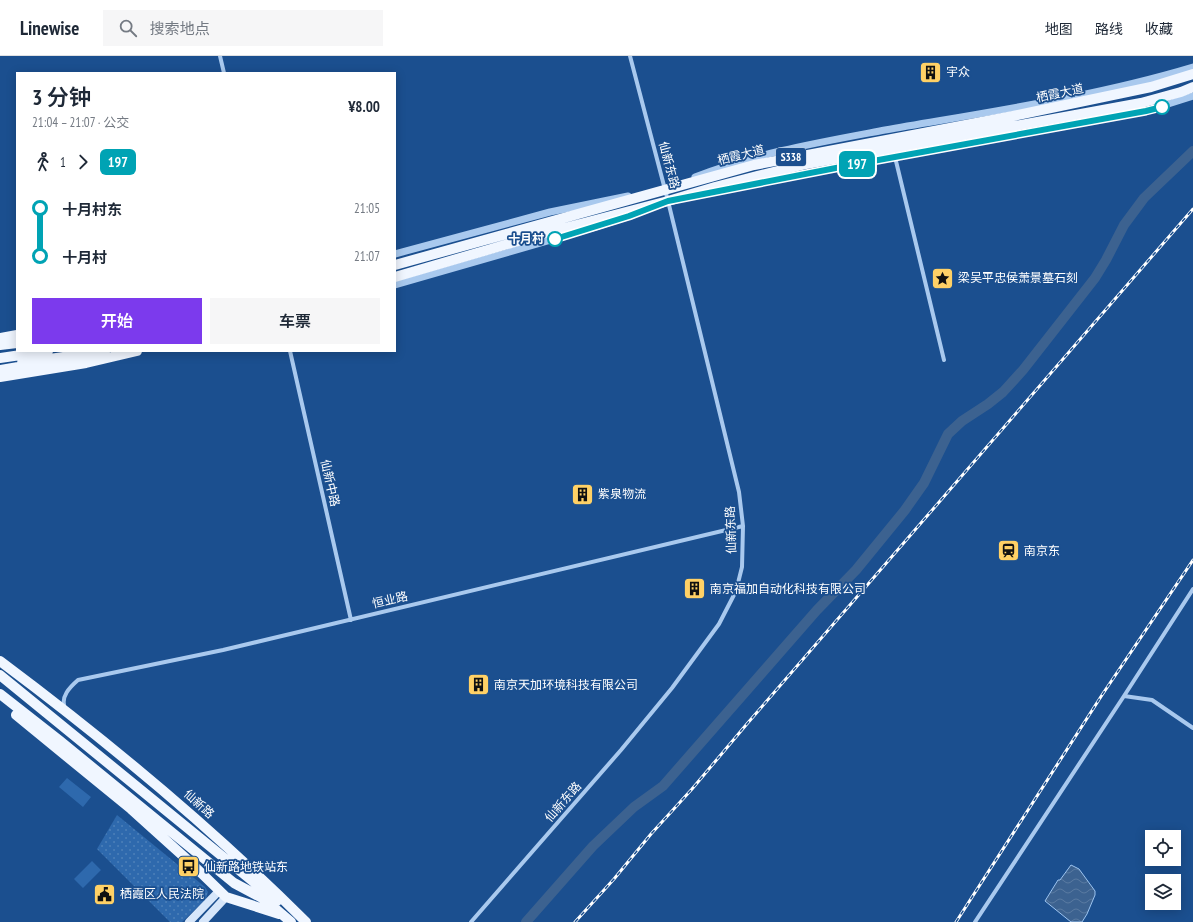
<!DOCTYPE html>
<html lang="zh">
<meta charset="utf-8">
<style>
body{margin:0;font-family:"PT Sans Narrow","Noto Sans SC",sans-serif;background:#f6f6f7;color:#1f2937;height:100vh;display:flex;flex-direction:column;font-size:15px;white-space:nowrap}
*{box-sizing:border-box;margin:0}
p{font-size:13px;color:#747a83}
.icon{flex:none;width:22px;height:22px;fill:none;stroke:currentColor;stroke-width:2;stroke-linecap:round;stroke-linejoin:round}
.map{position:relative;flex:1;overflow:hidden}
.panel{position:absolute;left:16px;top:16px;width:380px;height:280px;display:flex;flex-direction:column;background:#fff;border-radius:0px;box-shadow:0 2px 10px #0003}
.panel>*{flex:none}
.badge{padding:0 8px;border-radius:6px;font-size:14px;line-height:26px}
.tools{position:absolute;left:1145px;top:774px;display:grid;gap:8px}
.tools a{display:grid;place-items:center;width:36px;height:36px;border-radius:0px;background:#fff;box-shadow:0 2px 10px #0003;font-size:20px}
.map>.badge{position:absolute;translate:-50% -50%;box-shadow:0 0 0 2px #fff}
.legs{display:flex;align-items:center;gap:6px;height:44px;padding:0 16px;font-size:13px}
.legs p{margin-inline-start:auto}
.headline{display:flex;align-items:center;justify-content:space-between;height:68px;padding:0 16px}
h1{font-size:22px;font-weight:600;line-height:30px}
.cta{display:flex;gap:8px;margin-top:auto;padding:8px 16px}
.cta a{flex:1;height:46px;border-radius:0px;background:#7c3aed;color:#fff;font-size:16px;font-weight:600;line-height:46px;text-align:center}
.cta a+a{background:#f6f6f7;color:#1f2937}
ul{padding:0 16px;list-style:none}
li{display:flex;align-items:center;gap:14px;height:48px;font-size:15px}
li i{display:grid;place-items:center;width:6px;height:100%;margin:0 5px;background:currentColor}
li i::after{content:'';width:10px;height:10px;margin:-5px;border:3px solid;border-radius:50%;background:#fff}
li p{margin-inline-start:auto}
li:first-child i{background:linear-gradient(#0000 50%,currentColor 0)}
li:last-child i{background:linear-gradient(currentColor 50%,#0000 0)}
header{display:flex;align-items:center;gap:24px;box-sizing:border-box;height:56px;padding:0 20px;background:#fff;border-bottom:1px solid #e0e1e3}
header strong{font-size:19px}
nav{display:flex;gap:22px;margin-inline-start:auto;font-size:14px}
.search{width:280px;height:36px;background:#f6f6f7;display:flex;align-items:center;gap:10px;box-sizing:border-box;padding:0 14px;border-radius:0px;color:#747a83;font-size:15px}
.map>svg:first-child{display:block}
.green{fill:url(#green-dots)}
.pitch{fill:#2e69ad}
.water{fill:url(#water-waves);stroke:#9cc4f0}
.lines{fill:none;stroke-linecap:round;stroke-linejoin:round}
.river{stroke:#3c6290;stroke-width:10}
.minor{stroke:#a9c9ee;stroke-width:4}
.tertiary{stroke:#a9c9ee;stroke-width:7}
.secondary{stroke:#d6e6fa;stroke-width:8}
.primary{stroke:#f0f6ff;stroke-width:10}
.rail-casing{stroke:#fff;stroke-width:3}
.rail{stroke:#1b4f8f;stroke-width:1.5;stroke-dasharray:4.5;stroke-linecap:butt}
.line-1-casing{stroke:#fff;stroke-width:9}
.line-1{stroke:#00a3b4;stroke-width:6}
.stop-1-dot{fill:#fff;stroke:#00a3b4;stroke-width:2}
.labels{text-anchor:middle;stroke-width:3.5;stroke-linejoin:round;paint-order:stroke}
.shield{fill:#1b4f8f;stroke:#bbcadd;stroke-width:1}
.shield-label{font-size:11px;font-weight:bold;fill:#fff}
.poi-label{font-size:12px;fill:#fff;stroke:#1b4f8f;text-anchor:start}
.street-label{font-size:12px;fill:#fff;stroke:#1b4f8f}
.stop-label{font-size:12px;font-weight:bold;fill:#fff;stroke:#1b4f8f;text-anchor:end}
</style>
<header>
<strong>Linewise</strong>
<div class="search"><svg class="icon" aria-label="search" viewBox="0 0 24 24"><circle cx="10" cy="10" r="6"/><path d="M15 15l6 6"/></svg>搜索地点</div>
<nav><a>地图</a><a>路线</a><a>收藏</a></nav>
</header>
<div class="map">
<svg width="1193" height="866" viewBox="0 0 1193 866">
<defs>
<pattern id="green-dots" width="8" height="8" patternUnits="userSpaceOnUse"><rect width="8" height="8" fill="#2e69ad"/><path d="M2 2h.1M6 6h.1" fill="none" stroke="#4d80b9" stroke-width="1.8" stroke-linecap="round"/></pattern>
<pattern id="water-waves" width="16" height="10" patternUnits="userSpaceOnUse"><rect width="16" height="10" fill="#3c6290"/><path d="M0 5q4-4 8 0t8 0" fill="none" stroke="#597aa1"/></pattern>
</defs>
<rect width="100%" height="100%" fill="#1b4f8f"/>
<path class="green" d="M 117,759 L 205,831 L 208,836 L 206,843 L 182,866 L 170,866 L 97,793 Z"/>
<path class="pitch" d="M 67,722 L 91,741 L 83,751 L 59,731 Z
M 92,805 L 101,814 L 83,832 L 74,823 Z"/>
<path class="water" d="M 1071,809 L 1079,813 L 1095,835 L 1095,839 L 1087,858 L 1082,866 L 1071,866 L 1045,845 L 1058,824 L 1060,824 Z"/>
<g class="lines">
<path class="river" d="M 526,866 L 593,790 L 634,751 L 663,730 L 817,554 L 856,514 L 905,454 L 924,427 L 948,378 L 962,365 L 988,348 L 1003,336 L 1023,314 L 1095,222 L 1106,204 L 1124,169 L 1144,142 L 1193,95"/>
<path class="minor" d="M 220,0 L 224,17
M 895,101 L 944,304
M 290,295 L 351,564
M 1124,640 L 1152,644 L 1193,672
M 65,652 C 60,641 70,631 78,624 L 223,594 L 743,470
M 471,866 L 621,694 L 672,632 L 719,568 L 736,535 L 742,511 L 743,470 L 739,436 L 668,145 L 630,0
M 975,866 L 1124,640 L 1193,533"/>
<path class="tertiary" d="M 695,121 C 756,97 821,86 885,74 C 988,56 1093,41 1193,11
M 708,137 L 851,109 L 1146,55 L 1193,40
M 395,198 L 550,156 L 628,140
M 395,229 L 596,171 L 633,159"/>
<path class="secondary" d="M 189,866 L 219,835
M 203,866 L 226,841"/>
<path class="primary" d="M 395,209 L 754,109 L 1013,60 L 1151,31 L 1193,18
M 395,221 L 542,178 L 668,145 L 715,131 L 757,120 L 806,108 L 1141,47 L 1181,36 L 1193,31
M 0,282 L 17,279
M 0,289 L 17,287
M 0,302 L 48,295
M 22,307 L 105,295
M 0,314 L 30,309
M 0,321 L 86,307 L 137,295
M 0,605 C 107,685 211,771 306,866
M 0,619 L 277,845
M 0,638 L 60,685 L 234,827 L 264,843 L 291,866
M 16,659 L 131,753 L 192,808 L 226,841 L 279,858"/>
<defs>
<path id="rail" d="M 575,866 L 614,823 L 651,778 L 692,733 L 746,669 L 1193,153
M 956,866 L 1102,639 L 1193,504"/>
</defs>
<use href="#rail" class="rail-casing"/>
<use href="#rail" class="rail"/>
</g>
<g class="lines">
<defs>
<path id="line-1" d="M 555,183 L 629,160 L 668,145 L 851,109 L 1146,55 L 1162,51"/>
</defs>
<use href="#line-1" class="line-1-casing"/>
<use href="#line-1" class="line-1"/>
</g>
<defs>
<symbol id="building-square" viewBox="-11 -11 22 22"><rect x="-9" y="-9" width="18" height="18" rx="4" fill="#ffd166" stroke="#1b4f8f"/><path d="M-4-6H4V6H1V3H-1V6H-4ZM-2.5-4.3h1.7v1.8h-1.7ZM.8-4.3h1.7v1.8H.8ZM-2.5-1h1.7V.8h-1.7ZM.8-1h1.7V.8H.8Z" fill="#111"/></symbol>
<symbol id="sight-square" viewBox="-11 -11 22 22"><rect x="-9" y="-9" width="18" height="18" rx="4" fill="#ffd166" stroke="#1b4f8f"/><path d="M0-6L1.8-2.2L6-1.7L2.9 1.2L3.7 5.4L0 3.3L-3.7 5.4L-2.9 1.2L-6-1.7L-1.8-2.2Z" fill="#111"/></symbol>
<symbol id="station-square" viewBox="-11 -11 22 22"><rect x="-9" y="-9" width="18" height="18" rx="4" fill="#ffd166" stroke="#1b4f8f"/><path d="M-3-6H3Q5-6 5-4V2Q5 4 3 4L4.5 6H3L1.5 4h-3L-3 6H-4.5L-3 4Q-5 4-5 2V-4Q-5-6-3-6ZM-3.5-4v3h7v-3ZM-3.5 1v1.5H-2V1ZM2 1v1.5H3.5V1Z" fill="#111"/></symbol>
<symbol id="bus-square" viewBox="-11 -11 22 22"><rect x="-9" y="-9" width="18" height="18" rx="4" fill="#ffd166" stroke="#1b4f8f"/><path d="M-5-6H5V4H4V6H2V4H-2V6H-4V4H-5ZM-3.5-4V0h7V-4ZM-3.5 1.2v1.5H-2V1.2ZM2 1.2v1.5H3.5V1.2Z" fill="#111"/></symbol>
<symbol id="civic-square" viewBox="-11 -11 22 22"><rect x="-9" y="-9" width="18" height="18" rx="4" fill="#ffd166" stroke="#1b4f8f"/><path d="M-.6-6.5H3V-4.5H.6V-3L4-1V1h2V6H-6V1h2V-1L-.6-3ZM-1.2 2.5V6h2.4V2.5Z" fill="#111"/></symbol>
</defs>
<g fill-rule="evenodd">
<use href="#building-square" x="918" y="4" width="25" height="25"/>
<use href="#sight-square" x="930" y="210" width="25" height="25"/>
<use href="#building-square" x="570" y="426" width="25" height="25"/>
<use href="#station-square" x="996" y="482" width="25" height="25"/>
<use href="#building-square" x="682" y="520" width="25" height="25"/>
<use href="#building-square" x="466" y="616" width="25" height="25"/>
<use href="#bus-square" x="176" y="798" width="25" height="25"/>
<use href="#civic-square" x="92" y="826" width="25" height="25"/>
</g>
<g class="stop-1-dot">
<circle cx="1162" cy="51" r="7"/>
<circle cx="555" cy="183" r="7"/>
</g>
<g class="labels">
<rect class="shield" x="776" y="92" width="30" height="18" rx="3"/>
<g class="shield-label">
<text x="791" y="105">S338</text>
</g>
<g class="poi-label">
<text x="946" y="20">宇众</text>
<text x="958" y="226">梁吴平忠侯萧景墓石刻</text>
<text x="598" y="442">紫泉物流</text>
<text x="1024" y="499">南京东</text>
<text x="710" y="537">南京福加自动化科技有限公司</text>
<text x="494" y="633">南京天加环境科技有限公司</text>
<text x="204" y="815">仙新路地铁站东</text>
<text x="120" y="842">栖霞区人民法院</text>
</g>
<g class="street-label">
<text transform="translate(1060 37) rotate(-12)" y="4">栖霞大道</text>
<text transform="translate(741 99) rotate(-14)" y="4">栖霞大道</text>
<text transform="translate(669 109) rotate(75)" y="4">仙新东路</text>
<text transform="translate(330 427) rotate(77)" y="4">仙新中路</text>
<text transform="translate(731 474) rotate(-92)" y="4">仙新东路</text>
<text transform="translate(390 544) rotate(-13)" y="4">恒业路</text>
<text transform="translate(563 746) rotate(-49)" y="4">仙新东路</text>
<text transform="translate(199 748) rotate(42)" y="4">仙新路</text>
</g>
<g class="stop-label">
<text x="544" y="187">十月村</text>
</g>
</g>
</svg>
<div class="tools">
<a><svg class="icon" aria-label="locate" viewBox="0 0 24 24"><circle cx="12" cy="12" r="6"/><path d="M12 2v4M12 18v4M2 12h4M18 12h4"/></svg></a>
<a><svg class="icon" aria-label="layers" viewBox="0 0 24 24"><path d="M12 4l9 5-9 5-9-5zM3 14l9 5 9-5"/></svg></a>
</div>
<b class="badge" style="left:857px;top:108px;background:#00a3b4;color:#fff">197</b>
<section class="panel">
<div class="headline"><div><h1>3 分钟</h1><p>21:04 – 21:07 · 公交</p></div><b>¥8.00</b></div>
<div class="legs"><svg class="icon" aria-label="walk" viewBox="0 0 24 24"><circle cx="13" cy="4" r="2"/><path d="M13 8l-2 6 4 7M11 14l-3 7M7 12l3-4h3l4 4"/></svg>1<svg class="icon" aria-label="forward" viewBox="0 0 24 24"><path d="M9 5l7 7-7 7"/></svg><b class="badge" style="background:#00a3b4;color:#fff">197</b></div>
<ul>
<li><i style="color:#00a3b4"></i><b>十月村东</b><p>21:05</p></li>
<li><i style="color:#00a3b4"></i><b>十月村</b><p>21:07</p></li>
</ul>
<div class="cta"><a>开始</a><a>车票</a></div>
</section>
</div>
